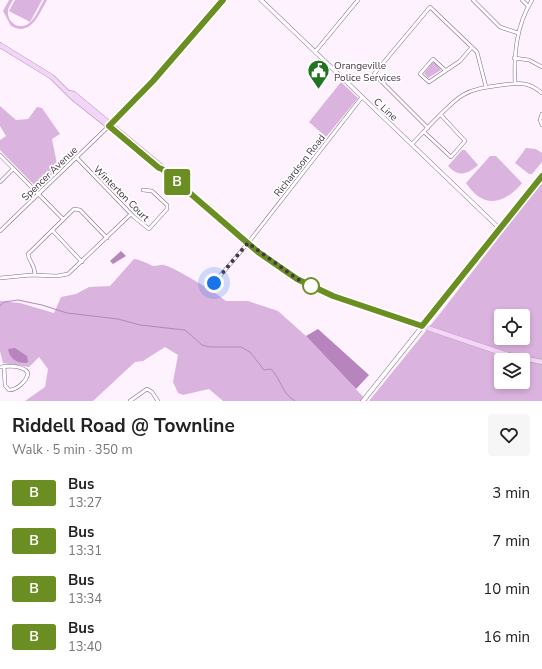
<!DOCTYPE html>
<meta charset="utf-8">
<style>
body{margin:0;font-family:"Nunito Sans",sans-serif;background:#f6f6f6;color:#222;height:100vh;display:flex;flex-direction:column;font-size:15px;white-space:nowrap}
*{box-sizing:border-box;margin:0}
p{font-size:13px;color:#767676}
.icon{flex:none;width:22px;height:22px;fill:none;stroke:currentColor;stroke-width:2;stroke-linecap:round;stroke-linejoin:round}
.map{position:relative;height:401px;overflow:hidden}
.side{display:flex;flex-direction:column;background:#fff;flex:1}
.side>*{flex:none}
.badge{padding:0 8px;border-radius:3px;font-size:14px;line-height:26px}
.buttons{position:absolute;left:494px;top:309px;display:grid;gap:8px}
.buttons a{display:grid;place-items:center;width:36px;height:36px;border-radius:4px;background:#fff;box-shadow:0 2px 6px #0003;font-size:20px}
.you{position:absolute;width:20px;height:20px;margin:-10px;border:3px solid #fff;border-radius:50%;background:#1a73e8;box-shadow:0 0 0 6px #1a73e833}
.map>.badge{position:absolute;translate:-50% -50%;box-shadow:0 0 0 2px #fff}
.round{display:grid;place-items:center;flex:none;width:42px;height:42px;border-radius:4px;background:#f6f6f6}
.headline{display:flex;align-items:center;justify-content:space-between;height:68px;padding:0 12px}
h1{font-size:19px;font-weight:700;line-height:30px}
ul{padding:0;list-style:none}
li{display:flex;align-items:center;gap:12px;height:48px;padding:0 12px}
li div{flex:1}
li b{display:block;font-size:15px}
li em{font-style:normal}
li .badge{min-width:44px;font-weight:700;text-align:center}
.map>svg:first-child{display:block}
.green{fill:#dbb3df;fill-rule:evenodd}
.water{fill:#b884be}
.lines{fill:none;stroke-linecap:round;stroke-linejoin:round}
.stream{stroke:#b884be;stroke-width:1}
.minor-casing{stroke:#826984;stroke-width:4}
.tertiary-casing{stroke:#826984;stroke-width:4.5}
.secondary-casing{stroke:#826984;stroke-width:5}
.primary-casing{stroke:#b08cb4;stroke-width:5.5}
.minor{stroke:#fff;stroke-width:3}
.tertiary{stroke:#fff;stroke-width:3.5}
.secondary{stroke:#fff;stroke-width:4}
.primary{stroke:#f3d5f7;stroke-width:4.5}
.line-casing{stroke:#fff;stroke-width:9}
.line{stroke:#6b8e23;stroke-width:6}
.walk{stroke:#433844;stroke-width:4;stroke-dasharray:0 7.2}
.stop-dot{fill:#fff;stroke:#6b8e23;stroke-width:2}
.labels{text-anchor:middle;stroke-width:3.5;stroke-linejoin:round;paint-order:stroke}
.poi-label{font-size:10px;fill:#433844;stroke:#fff;text-anchor:start}
.street-label{font-size:10px;fill:#433844;stroke:#fff}
</style>
<div class="map">
<svg width="542" height="401" viewBox="0 0 542 401">
<rect width="100%" height="100%" fill="#fdf2fe"/>
<path class="green" d="M 9,0 L 13,0 C 11,4 8,7 8,12 C 7,22 19,30 28,24 C 35,20 40,7 44,0 L 47,0 C 39,14 31,37 11,26 L 3,11 Z
M 15,0 L 42,0 L 30,22 L 9,11 Z
M 435,62 L 441,70 L 428,78 L 424,73 L 432,63 Z
M 341,82 L 358,98 L 326,137 L 309,122 Z
M 0,106 L 16,120 L 28,119 L 37,107 L 42,108 L 60,134 L 52,139 L 58,169 L 37,188 L 0,150 L 0,140 L 6,136 L 0,126 Z
M 526,148 L 536,149 L 542,153 L 542,162 L 532,174 L 529,174 L 515,163 Z
M 462,150 L 465,150 L 478,165 C 467,175 458,177 448,166 Z
M 490,156 L 496,156 L 522,183 C 504,205 483,209 466,183 Z
M 542,178 L 542,401 L 369,401 L 442,311 L 534,192 ZM 501,316 L 523,316 L 523,338 L 501,338 ZM 501,360 L 523,360 L 523,382 L 501,382 Z
M 134,259 C 143,260 149,265 154,266 C 158,266 161,264 164,265 C 174,267 218,294 226,301 L 248,301 L 278,311 L 306,336 L 367,401 L 223,401 L 209,389 L 183,395 L 178,393 L 173,382 L 178,355 L 165,347 L 143,361 L 135,362 L 93,401 L 25,401 L 45,387 L 48,369 L 39,357 L 29,367 L 3,363 L 0,351 L 0,301 L 20,303 L 54,313 L 61,297 L 76,294 L 89,287 L 110,286 Z"/>
<path class="water" d="M 121,251 L 126,256 L 113,264 L 110,261 Z
M 318,329 L 369,375 L 356,389 L 306,336 Z
M 15,348 L 27,356 L 28,362 L 26,363 C 16,363 10,359 8,349 Z"/>
<g class="lines">
<path class="stream" d="M 0,306 L 4,302 L 18,300 L 42,305 L 67,313 L 118,319 L 140,325 L 185,330 L 202,345 L 210,347 L 241,347 L 250,352 L 264,370 L 271,369 C 281,379 282,394 295,401"/>
<defs>
<path id="minor" d="M 473,0 L 500,27 L 518,33
M 522,0 L 528,6
M 315,52 L 358,0
M 514,58 L 529,60 L 542,67
M 445,70 L 433,59 L 420,74 L 429,82 L 460,61 L 472,47
M 515,83 C 514,54 516,26 532,0
M 542,114 L 540,120 L 542,125
M 428,128 L 374,74 L 430,7 L 477,52 L 486,87
M 424,132 L 451,157 L 465,141 L 441,115
M 412,144 C 424,132 449,103 463,95 C 475,88 488,87 502,85 C 520,83 527,81 542,93
M 0,155 L 63,219
M 76,157 L 134,217 L 149,229 L 167,209 L 167,205 L 152,191 L 143,190
M 0,182 L 13,169
M 52,230 L 82,262
M 0,231 L 109,126
M 35,275 C 35,264 29,262 28,254 L 74,209 L 80,210 L 107,238
M 0,278 L 31,275 L 57,276 L 68,274 L 131,214
M 214,283 L 248,243 L 362,97
M 0,367 C 8,366 23,365 28,373 C 27,381 17,390 9,390 L 5,385 L 4,366
M 130,401 L 147,389 L 152,392 L 158,401"/>
<path id="tertiary" d="M 261,0 L 500,229
M 110,125 L 153,81 L 223,0"/>
<path id="secondary" d="M 363,401 L 542,176"/>
<path id="primary" d="M 0,45 L 52,77 L 72,97 L 111,128
M 70,93 L 74,94 L 161,166 L 188,192 L 258,252 L 297,279 L 333,296 L 478,345 L 508,355 L 542,362"/>
</defs>
<use href="#minor" class="minor-casing"/>
<use href="#tertiary" class="tertiary-casing"/>
<use href="#secondary" class="secondary-casing"/>
<use href="#primary" class="primary-casing"/>
<use href="#minor" class="minor"/>
<use href="#tertiary" class="tertiary"/>
<use href="#secondary" class="secondary"/>
<use href="#primary" class="primary"/>
</g>
<g class="lines">
<defs>
<path id="line" d="M 223,0 L 153,81 L 109,126 L 159,168 L 162,169 L 258,252 L 297,279 L 333,296 L 422,326 L 542,176"/>
</defs>
<use href="#line" class="line-casing"/>
<use href="#line" class="line"/>
<path class="walk" d="M 214,283 L 248,243 L 297,279 L 314,287 L 311,286"/>
</g>
<defs>
<symbol id="civic-pin" viewBox="-11 -11 22 30"><path d="M0 17L-7.5 6A9.5 9.5 0 1 1 7.5 6Z" fill="#1f741f" stroke="#fff"/><path d="M-.6-6.5H3V-4.5H.6V-3L4-1V1h2V6H-6V1h2V-1L-.6-3ZM-1.2 2.5V6h2.4V2.5Z" fill="#fff"/></symbol>
</defs>
<g fill-rule="evenodd">
<use href="#civic-pin" x="306" y="58" width="25" height="34"/>
</g>
<circle class="stop-dot" cx="311" cy="286" r="8"/>
<g class="labels">
<g class="poi-label">
<text x="334" y="69">Orangeville<tspan x="334" dy="12">Police Services</tspan></text>
</g>
<g class="street-label">
<text transform="translate(386 109) rotate(43)" y="4">C Line</text>
<text transform="translate(299 165) rotate(-52)" y="4">Richardson Road</text>
<text transform="translate(49 173) rotate(-44)" y="4">Spencer Avenue</text>
<text transform="translate(122 193) rotate(45)" y="4">Winterton Court</text>
</g>
</g>
</svg>
<div class="buttons">
<a><svg class="icon" aria-label="locate" viewBox="0 0 24 24"><circle cx="12" cy="12" r="6"/><path d="M12 2v4M12 18v4M2 12h4M18 12h4"/></svg></a>
<a><svg class="icon" aria-label="layers" viewBox="0 0 24 24"><path d="M12 4l9 5-9 5-9-5zM3 14l9 5 9-5"/></svg></a>
</div>
<div class="you" style="left:214px;top:283px"></div>
<b class="badge" style="left:177px;top:182px;background:#6b8e23;color:#fff">B</b>
</div>
<section class="side">
<div class="headline"><div><h1>Riddell Road @ Townline</h1><p>Walk · 5 min · 350 m</p></div><a class="round"><svg class="icon" aria-label="heart" viewBox="0 0 24 24"><path d="M12 20l-8-8c-3-5 5-10 8-4 3-6 11-1 8 4z"/></svg></a></div>
<ul>
<li><span class="badge" style="background:#6b8e23;color:#fff">B</span><div><b>Bus</b><p>13:27</p></div><em>3 min</em></li>
<li><span class="badge" style="background:#6b8e23;color:#fff">B</span><div><b>Bus</b><p>13:31</p></div><em>7 min</em></li>
<li><span class="badge" style="background:#6b8e23;color:#fff">B</span><div><b>Bus</b><p>13:34</p></div><em>10 min</em></li>
<li><span class="badge" style="background:#6b8e23;color:#fff">B</span><div><b>Bus</b><p>13:40</p></div><em>16 min</em></li>
</ul>
</section>
